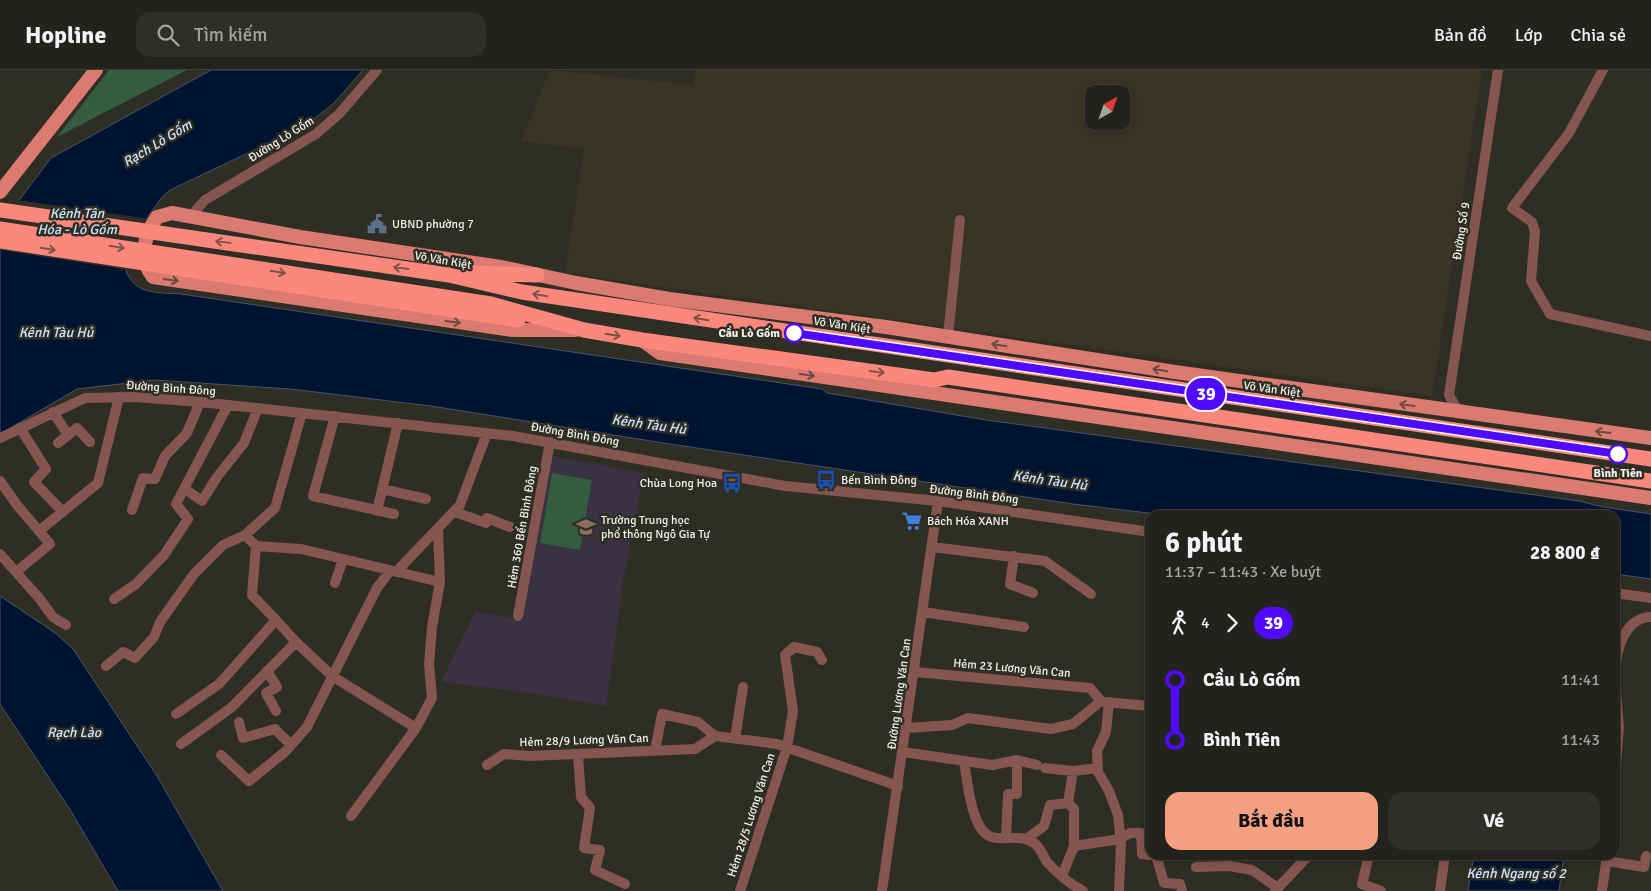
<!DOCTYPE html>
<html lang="vi">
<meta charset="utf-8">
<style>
body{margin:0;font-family:Signika,sans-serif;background:#2f2f29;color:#f1f3f6;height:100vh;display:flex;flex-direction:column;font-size:19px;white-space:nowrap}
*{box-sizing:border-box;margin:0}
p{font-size:16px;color:#a3a4a3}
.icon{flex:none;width:28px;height:28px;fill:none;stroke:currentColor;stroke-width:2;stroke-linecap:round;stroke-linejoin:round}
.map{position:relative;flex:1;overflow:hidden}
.details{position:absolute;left:1145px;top:440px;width:475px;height:350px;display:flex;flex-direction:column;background:#23221c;border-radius:15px;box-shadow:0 2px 8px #0003,0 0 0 1px #403f3b}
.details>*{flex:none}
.badge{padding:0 10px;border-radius:16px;font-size:18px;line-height:32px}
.needle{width:32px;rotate:40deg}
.controls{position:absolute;left:1085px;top:15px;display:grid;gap:10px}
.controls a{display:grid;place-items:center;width:45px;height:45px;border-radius:10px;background:#23221c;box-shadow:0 2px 8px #0003,0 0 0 1px #403f3b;font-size:25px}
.map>.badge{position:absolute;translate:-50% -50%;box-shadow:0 0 0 2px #fff}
.legs{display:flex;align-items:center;gap:8px;height:55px;padding:0 20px;font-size:16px}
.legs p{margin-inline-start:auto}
.summary{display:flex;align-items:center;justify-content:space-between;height:85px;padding:0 20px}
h1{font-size:28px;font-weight:700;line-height:38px}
.cta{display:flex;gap:10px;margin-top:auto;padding:10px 20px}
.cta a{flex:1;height:58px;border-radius:15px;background:#f3a082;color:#111;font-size:20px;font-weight:700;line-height:58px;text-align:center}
.cta a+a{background:#2f2f29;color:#f1f3f6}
ul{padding:0 20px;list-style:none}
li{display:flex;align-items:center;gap:18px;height:60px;font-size:19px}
li i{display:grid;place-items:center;width:8px;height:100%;margin:0 6px;background:currentColor}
li i::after{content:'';width:12px;height:12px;margin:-6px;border:4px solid;border-radius:50%;background:#23221c}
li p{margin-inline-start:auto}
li:first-child i{background:linear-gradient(#0000 50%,currentColor 0)}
li:last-child i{background:linear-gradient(currentColor 50%,#0000 0)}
header{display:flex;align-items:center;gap:30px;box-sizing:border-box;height:70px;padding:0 25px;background:#23221c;border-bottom:1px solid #403f3b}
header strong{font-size:24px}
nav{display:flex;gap:28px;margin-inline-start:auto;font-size:18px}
.search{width:350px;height:45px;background:#2f2f29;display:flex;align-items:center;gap:12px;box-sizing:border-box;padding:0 18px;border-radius:15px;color:#a3a4a3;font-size:19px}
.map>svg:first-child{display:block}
.built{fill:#383526;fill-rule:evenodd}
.education{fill:#383242}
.green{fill:#335c41}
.water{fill:#001330;stroke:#485568}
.pier{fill:#2f2e25}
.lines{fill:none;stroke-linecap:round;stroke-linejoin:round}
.minor{stroke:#855650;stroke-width:10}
.major{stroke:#db7a70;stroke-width:14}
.highway{stroke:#fc887d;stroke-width:15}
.oneway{stroke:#815248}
.oneway2{stroke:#6b493f}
.line-1-casing{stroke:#fff;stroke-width:11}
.line-1{stroke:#4f0aff;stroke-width:8}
.stop-1-dot{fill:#fff;stroke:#4f0aff;stroke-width:2.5}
.labels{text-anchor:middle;stroke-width:5;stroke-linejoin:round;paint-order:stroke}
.street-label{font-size:12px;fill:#f1f0ea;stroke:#2f2e25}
.poi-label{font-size:12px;fill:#f1f0ea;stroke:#2f2e25;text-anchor:start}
.stop-label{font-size:12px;font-weight:bold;fill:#f1f0ea;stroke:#2f2e25;text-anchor:end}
.water-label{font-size:14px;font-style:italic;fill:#cbe2fd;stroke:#2f2e25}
</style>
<header>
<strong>Hopline</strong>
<div class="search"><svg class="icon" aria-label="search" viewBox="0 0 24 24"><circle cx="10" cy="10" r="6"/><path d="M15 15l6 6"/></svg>Tìm kiếm</div>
<nav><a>Bản đồ</a><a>Lớp</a><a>Chia sẻ</a></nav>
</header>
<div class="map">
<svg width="1651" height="821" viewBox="0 0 1651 821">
<rect width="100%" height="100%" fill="#2f2e25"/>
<path class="built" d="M 550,0 L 693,15 L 696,0 L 1482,0 L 1432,326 L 565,203 L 584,79 L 521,71 ZM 1094,24 L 1121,24 L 1121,51 L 1094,51 Z"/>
<path class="education" d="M 551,386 L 644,403 L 623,512 L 606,636 L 514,621 L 441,612 L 475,542 L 522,550 Z"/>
<path class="green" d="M 109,0 L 187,0 L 57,67 Z
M 552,403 L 592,410 L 580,480 L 540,473 Z"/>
<path class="water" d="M 211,0 L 363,0 L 334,33 L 305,56 L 170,120 L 163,126 L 135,164 L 123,192 C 132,225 151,222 181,224 L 822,319 L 827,323 L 986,350 L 1579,431 L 1603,437 L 1651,444 L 1651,509 L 1615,504 L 1615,445 L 1165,445 L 1073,434 L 670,374 L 431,336 L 290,319 L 185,312 L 154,310 L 77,319 L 0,364 L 0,156 L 51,88 Z
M 0,526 L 54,562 L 73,579 L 157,706 L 223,821 L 118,821 L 69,738 L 0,634 Z
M 1474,785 L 1564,785 L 1559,821 L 1468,821 Z"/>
<path class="pier" d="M 18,130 L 149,149 L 130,178 L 125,192 L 128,200 L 0,180 L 0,153 Z"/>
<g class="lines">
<path class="minor" d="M 1603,0 L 1569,63 L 1512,138 L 1532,152 L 1535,162 L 1531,211 L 1550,244 L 1651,266
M 190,147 L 205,130 L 316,64 L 339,44 L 377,0
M 948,266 L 960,150
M 53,342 L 68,365
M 1459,342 L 1449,325 L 1498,0
M 335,346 L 313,426 L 394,444
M 20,358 L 46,399 L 34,412 L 63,442
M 0,368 L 85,328 L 135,327 L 200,332 L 513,366 L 785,416 L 938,431 L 1150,462
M 58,373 L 77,358 L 90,372
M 0,411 L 17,435 L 50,474 L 16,502
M 185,419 L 202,431 L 217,407 L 244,373 L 258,338
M 382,419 L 426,429
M 132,440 L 143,408 L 155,409 L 165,386 L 187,363 L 200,332
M 377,441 L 398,353
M 455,442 L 486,453 L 487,448 L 510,457
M 39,461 L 98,413 L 119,327
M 256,476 L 301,479 L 440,512
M 932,477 L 1045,491 L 1091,524
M 0,484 L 39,528 L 53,547 L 66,555
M 1014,486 L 1010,514 L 1033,523
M 396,502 L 460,435 L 487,363
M 335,513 L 343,489
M 1615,523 L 1651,528
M 114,529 L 136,514 L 164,485 L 188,449 L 176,434 L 228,335
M 923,542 L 1024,557
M 518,546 L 550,372
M 276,550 L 296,572
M 106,596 L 123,582 L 135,588 L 154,567 L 160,552 L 194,504 L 223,475 L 245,465 L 275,438 L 302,343
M 267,601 L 277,617 L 266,623 L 276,641
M 915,602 L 1090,618 L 1101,631
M 1615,603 C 1616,582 1623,548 1651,547
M 1615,610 L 1619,657 L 1615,706
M 1104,632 L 1150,636
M 1109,632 L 1106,662 L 1097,681 L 1098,702 L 1109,721 L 1118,745 L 1121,773 L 1119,821
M 176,644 L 219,614 L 276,550 L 252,525 L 256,476 L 245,465
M 239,652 L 243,668 L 275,659 L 291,675
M 907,658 L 952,655 L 968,648 L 1051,659 L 1073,654 L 1101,631
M 735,669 L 743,617
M 181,674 L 232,637 L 296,572 L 332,606 L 416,658
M 655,681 L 662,644 L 698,652 L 715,666
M 903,682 L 992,695 L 1017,690 L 1037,695
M 578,684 L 581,727 L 590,738 L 584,778 L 600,780 L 595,800 L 625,814
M 221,685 L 249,711 L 286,681 L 307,657 L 377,518 L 390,501
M 964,692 C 968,712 971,768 997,768 C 1011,769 1022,765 1034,773 C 1040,777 1043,786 1047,792 C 1057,803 1070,814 1083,821
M 487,695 L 504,684 L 529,686 L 695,679 L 715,666 L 777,674 L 898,716
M 1045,698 L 1073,701 L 1098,698
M 351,746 L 416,658 L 432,628 L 429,594 L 432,557 L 440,512 L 438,461
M 1006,768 L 1008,724 L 1017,724 L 1017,690
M 1026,769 L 1044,756 L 1050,735 L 1068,733
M 1074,776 L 1120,769 L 1130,763 L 1141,763 L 1142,784 L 1150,785
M 1154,785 L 1156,785 L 1164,813 L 1180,814 L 1182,821
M 1369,785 L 1362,814 L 1381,821
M 1607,791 L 1644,797 L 1646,786
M 1196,797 L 1229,796 L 1252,800 L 1278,818
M 1062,806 L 1074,776 L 1074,739 L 1068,733 L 1073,701
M 740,821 L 787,677 L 793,641 L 785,585 L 794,577 L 817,582 L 822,590
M 882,821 L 938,431
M 1275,821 L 1309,785
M 1440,821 L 1445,785
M 1602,821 L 1607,786"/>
<path class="major" d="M 0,122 L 96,0
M 575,260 L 513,260 L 153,207 C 138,188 144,166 157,147 L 172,143 L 300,167 L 501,197 L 576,213 L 669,229 L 886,257 L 1175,302 L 1651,368
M 642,270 L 660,283 L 1651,428"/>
<path class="highway" d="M 0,140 L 449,205 L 522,222 L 1651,389
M 0,159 L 491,234 L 584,260 L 642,270 L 934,310 L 948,307 L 1651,411
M 0,171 L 518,250
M 468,203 L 537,205"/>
</g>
<defs><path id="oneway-shaft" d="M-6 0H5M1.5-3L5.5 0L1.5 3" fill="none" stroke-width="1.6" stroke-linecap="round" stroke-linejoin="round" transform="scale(1.25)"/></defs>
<g class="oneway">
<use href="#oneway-shaft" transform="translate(223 172) rotate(-172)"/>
<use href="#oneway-shaft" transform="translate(117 177) rotate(9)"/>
<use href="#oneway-shaft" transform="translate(48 179) rotate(9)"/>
<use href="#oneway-shaft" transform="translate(401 198) rotate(-172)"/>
<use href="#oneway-shaft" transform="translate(278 202) rotate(9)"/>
<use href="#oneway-shaft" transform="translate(540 225) rotate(-171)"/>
<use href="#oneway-shaft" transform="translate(701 249) rotate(-171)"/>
<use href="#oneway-shaft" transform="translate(613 265) rotate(10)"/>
<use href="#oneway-shaft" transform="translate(877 302) rotate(8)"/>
</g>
<g class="oneway2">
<use href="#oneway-shaft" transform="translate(171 210) rotate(8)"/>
<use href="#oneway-shaft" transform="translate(453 252) rotate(8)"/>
<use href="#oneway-shaft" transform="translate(999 275) rotate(-171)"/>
<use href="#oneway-shaft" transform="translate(1160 300) rotate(-171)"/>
<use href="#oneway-shaft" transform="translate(807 305) rotate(8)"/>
<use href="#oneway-shaft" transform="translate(1407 335) rotate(-172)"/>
<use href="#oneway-shaft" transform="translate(1603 362) rotate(-173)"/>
</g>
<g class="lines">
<defs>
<path id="line-1" d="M 794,263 L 1618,384"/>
</defs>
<use href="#line-1" class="line-1-casing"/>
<use href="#line-1" class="line-1"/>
</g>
<defs>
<symbol id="civic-bare" viewBox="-9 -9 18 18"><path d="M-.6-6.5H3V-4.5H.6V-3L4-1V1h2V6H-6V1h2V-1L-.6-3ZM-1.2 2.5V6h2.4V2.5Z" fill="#5c6f8a" stroke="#2f2e25" stroke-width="2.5" paint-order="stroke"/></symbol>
<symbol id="bus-bare" viewBox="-9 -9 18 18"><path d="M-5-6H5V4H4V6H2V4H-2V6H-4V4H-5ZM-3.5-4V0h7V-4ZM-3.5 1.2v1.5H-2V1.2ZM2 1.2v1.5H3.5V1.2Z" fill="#1a4fb4" stroke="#2f2e25" stroke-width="2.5" paint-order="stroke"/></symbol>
<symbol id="supermarket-bare" viewBox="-9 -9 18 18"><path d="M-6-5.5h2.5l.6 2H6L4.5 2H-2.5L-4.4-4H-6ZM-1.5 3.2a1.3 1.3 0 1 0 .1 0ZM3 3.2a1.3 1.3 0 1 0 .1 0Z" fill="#3f7fe0" stroke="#2f2e25" stroke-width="2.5" paint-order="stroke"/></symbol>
<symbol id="school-bare" viewBox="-9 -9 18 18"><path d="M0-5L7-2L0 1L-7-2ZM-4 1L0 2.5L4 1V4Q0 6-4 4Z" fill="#8d6e63" stroke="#2f2e25" stroke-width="2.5" paint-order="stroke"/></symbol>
</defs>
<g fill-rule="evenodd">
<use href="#civic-bare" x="363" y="140" width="28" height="28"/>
<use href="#bus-bare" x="812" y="396" width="28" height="28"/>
<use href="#bus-bare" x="718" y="399" width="28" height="28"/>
<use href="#supermarket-bare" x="898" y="437" width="28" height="28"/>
<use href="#school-bare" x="572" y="443" width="28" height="28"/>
</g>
<g class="stop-1-dot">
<circle cx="794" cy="263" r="9"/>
<circle cx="1618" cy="384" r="9"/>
</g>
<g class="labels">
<g class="street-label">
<text transform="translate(281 69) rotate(-32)" y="4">Đường Lò Gốm</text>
<text transform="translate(1461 161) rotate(-81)" y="4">Đường Số 9</text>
<text transform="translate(443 190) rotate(10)" y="4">Võ Văn Kiệt</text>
<text transform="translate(842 255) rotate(9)" y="4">Võ Văn Kiệt</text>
<text transform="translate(171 318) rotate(4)" y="4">Đường Bình Đông</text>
<text transform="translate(1272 319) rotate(8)" y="4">Võ Văn Kiệt</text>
<text transform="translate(575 364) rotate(10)" y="4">Đường Bình Đông</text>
<text transform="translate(974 424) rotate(7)" y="4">Đường Bình Đông</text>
<text transform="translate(522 457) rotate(-80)" y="4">Hẻm 360 Bến Bình Đông</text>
<text transform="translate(1012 598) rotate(5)" y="4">Hẻm 23 Lương Văn Can</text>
<text transform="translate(899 624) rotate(-82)" y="4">Đường Lương Văn Can</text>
<text transform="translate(584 670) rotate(-2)" y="4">Hẻm 28/9 Lương Văn Can</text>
<text transform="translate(751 745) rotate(-72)" y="4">Hẻm 28/5 Lương Văn Can</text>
</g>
<g class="poi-label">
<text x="392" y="158">UBND phường 7</text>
<text x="841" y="414">Bến Bình Đông</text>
<text x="717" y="417" text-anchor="end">Chùa Long Hoa</text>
<text x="601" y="454">Trường Trung học<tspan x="601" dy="14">phổ thông Ngô Gia Tự</tspan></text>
<text x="927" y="455">Bách Hóa XANH</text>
</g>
<g class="stop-label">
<text x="780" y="267">Cầu Lò Gốm</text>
<text x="1618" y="407" text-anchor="middle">Bình Tiên</text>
</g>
<g class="water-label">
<text transform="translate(157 73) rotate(-31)" y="5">Rạch Lò Gốm</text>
<text x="77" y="148">Kênh Tân<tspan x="77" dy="16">Hóa - Lò Gốm</tspan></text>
<text x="56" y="267">Kênh Tàu Hủ</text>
<text transform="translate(649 354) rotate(8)" y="5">Kênh Tàu Hủ</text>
<text transform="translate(1050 410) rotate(8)" y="5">Kênh Tàu Hủ</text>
<text x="74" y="667">Rạch Lào</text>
<text x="1516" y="808">Kênh Ngang số 2</text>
</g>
</g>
</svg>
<div class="controls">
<a><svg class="needle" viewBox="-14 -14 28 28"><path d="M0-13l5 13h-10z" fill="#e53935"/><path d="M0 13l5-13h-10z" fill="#a3a4a3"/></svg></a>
</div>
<b class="badge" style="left:1206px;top:324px;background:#4f0aff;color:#fff">39</b>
<section class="details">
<div class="summary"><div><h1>6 phút</h1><p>11:37 – 11:43 · Xe buýt</p></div><b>28 800 ₫</b></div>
<div class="legs"><svg class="icon" aria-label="walk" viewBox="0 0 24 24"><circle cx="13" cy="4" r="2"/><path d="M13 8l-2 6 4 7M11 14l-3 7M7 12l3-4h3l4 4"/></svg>4<svg class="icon" aria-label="forward" viewBox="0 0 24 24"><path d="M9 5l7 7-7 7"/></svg><b class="badge" style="background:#4f0aff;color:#fff">39</b></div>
<ul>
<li><i style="color:#4f0aff"></i><b>Cầu Lò Gốm</b><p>11:41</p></li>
<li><i style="color:#4f0aff"></i><b>Bình Tiên</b><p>11:43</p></li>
</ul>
<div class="cta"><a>Bắt đầu</a><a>Vé</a></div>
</section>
</div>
